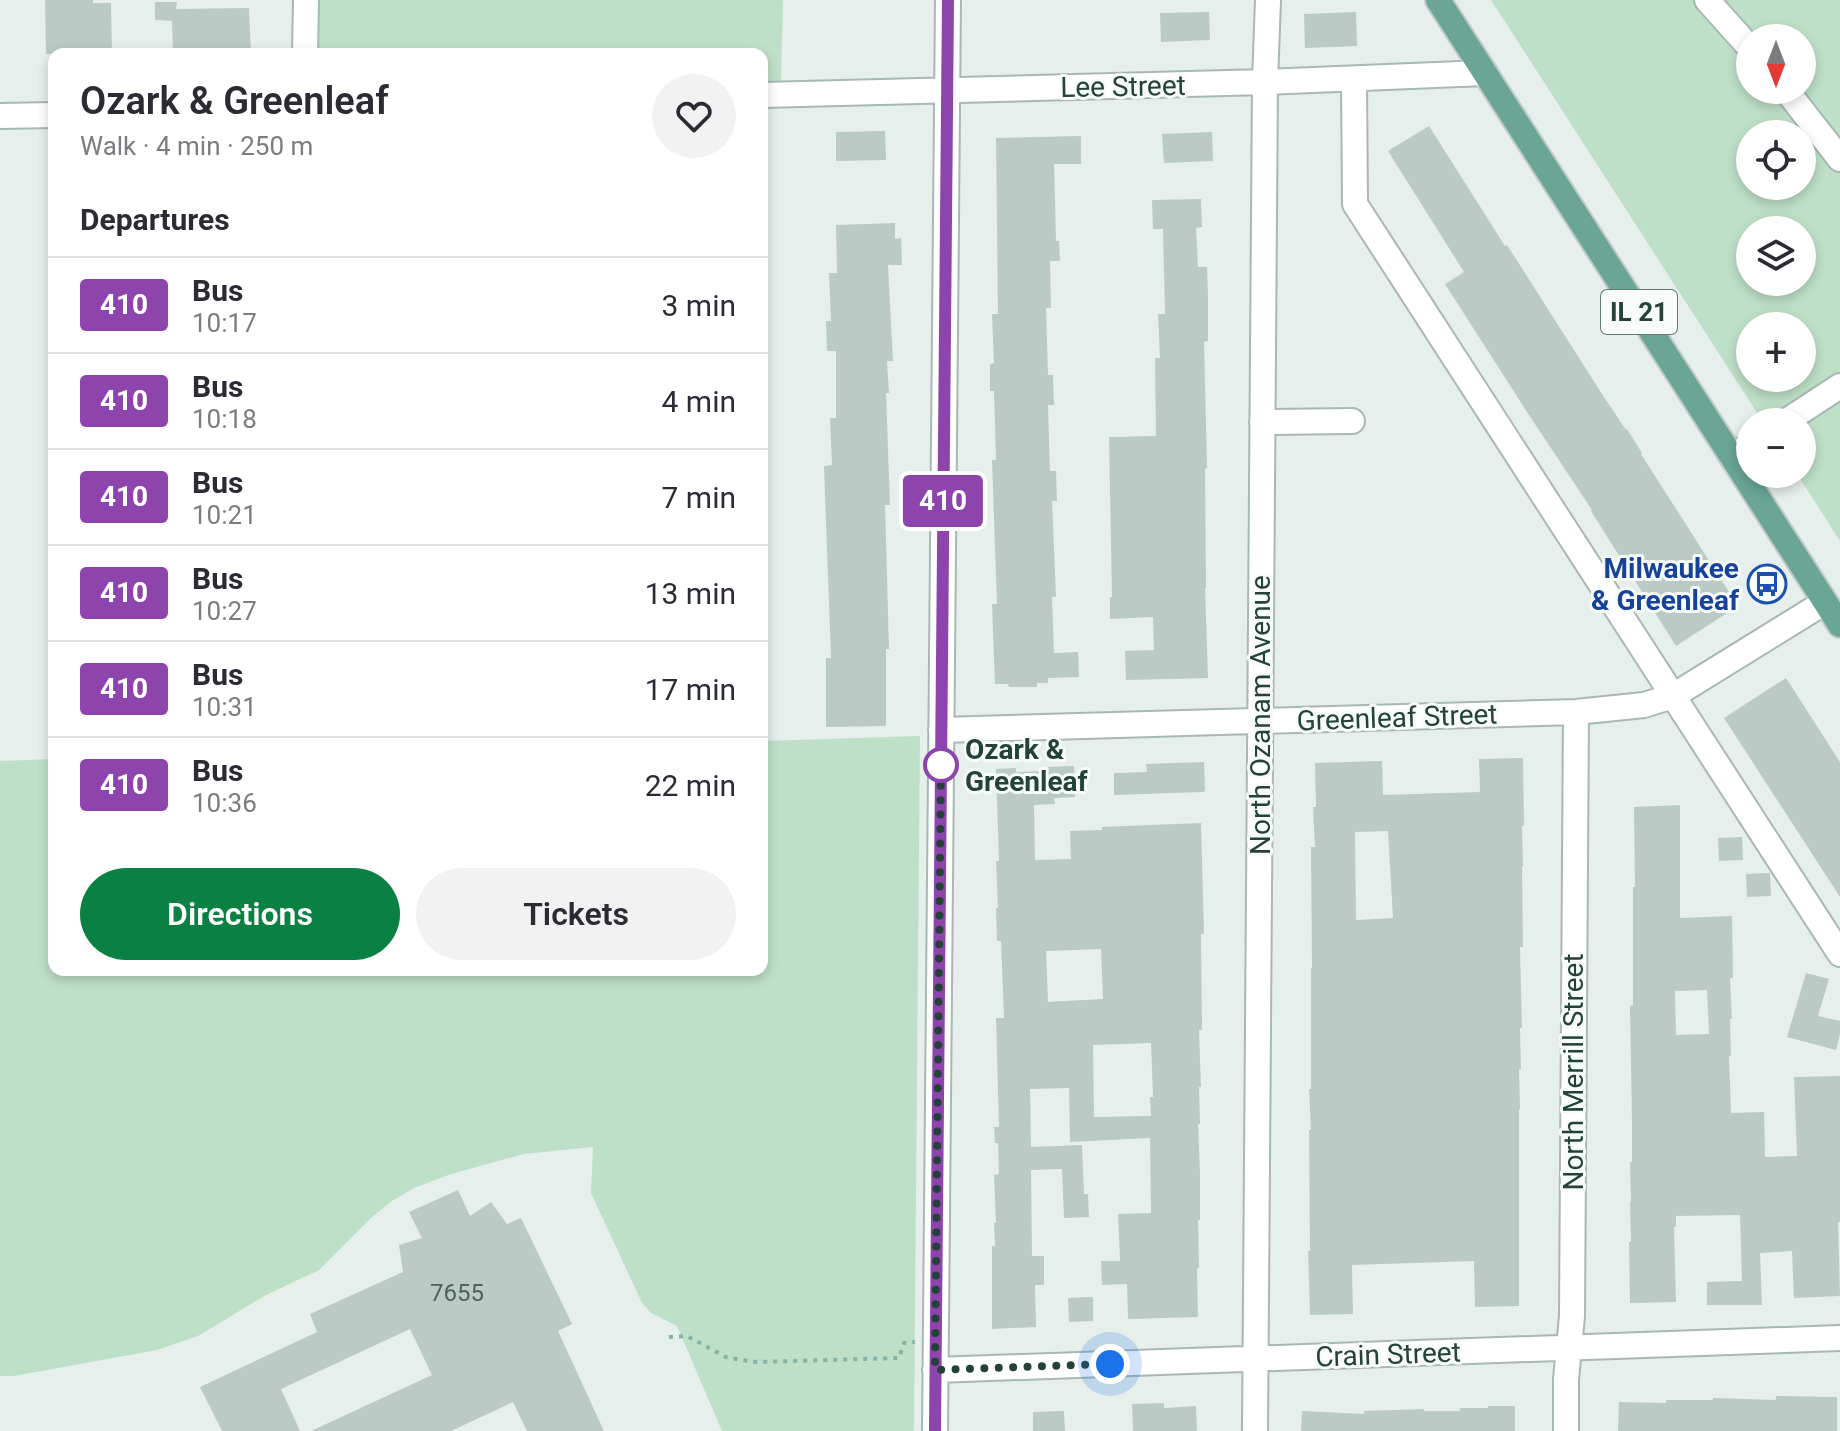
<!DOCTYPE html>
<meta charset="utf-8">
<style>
body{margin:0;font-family:Roboto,sans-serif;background:#f2f2f3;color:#2b2b33;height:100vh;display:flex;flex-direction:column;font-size:30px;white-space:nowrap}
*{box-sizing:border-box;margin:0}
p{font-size:26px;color:#7c7c81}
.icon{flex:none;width:44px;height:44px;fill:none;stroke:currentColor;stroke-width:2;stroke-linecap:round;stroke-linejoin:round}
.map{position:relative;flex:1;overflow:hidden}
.details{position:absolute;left:48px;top:48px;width:720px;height:928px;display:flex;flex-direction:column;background:#fff;border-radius:16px;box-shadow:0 4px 12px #0003}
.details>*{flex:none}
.badge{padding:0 16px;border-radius:6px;font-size:28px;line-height:52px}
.needle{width:52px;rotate:180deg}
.tools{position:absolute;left:1736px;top:24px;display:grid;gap:16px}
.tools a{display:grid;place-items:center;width:80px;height:80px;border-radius:50%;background:#fff;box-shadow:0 4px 12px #0003;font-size:40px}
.you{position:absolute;width:40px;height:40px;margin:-20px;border:6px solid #fff;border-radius:50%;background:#1a73e8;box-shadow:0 0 0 12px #1a73e833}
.map>.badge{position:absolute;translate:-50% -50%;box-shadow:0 0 0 4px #fff}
h2{padding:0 32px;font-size:30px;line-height:72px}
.round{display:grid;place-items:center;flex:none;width:84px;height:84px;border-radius:42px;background:#f2f2f3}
.headline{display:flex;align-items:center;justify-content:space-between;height:136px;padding:0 32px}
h1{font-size:38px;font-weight:600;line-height:60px}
.button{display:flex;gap:16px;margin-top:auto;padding:16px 32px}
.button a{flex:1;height:92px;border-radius:48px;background:#0b8043;color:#fff;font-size:32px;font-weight:600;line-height:92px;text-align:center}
.button a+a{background:#f2f2f3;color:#2b2b33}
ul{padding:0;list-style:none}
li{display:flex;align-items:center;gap:24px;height:96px;padding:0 32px;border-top:2px solid #e1e1e2}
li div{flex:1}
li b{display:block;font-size:30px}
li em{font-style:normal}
li .badge{min-width:88px;font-weight:700;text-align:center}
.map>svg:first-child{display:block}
.green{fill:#bfe0c8;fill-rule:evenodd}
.building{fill:#bbcac4;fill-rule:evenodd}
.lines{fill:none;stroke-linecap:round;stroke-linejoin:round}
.minor-casing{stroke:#a8b8b2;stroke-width:28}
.major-casing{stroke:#c2cac8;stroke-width:28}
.path{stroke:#86b3a5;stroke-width:4;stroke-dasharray:4 6;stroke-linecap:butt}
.minor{stroke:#fff;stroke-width:24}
.major{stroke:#6aa596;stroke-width:24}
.line-casing{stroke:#fff;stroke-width:18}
.line{stroke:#8e44ad;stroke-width:12}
.walk{stroke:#24423a;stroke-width:8;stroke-dasharray:0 14.4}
.stop-dot{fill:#fff;stroke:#8e44ad;stroke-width:4}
.labels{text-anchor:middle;stroke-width:6;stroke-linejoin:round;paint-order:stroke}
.number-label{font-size:24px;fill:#4a645c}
.shield{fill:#f7fbf9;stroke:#637a73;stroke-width:2}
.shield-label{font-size:26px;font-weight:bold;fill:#24423a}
.street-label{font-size:28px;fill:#24423a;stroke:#f7fbf9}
.transit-label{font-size:28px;font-weight:bold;fill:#164399;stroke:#f7fbf9;text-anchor:end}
.stop-label{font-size:28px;font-weight:bold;fill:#24423a;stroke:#f7fbf9;text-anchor:start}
</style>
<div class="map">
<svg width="1840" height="1431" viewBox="0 0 1840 1431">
<rect width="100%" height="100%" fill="#e6efeb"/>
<path class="green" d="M 318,0 L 783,0 L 781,82 L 762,83 L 762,54 L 318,54 Z
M 1491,0 L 1840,0 L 1840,541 L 1797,474 L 1802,474 L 1802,422 L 1763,422 ZM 1750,38 L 1802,38 L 1802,90 L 1750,90 ZM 1750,134 L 1802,134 L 1802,186 L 1750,186 ZM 1750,230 L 1802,230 L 1802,282 L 1750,282 ZM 1750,326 L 1802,326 L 1802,378 L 1750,378 Z
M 920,736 L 914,1431 L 722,1431 L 677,1326 L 651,1313 L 642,1303 L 591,1193 L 593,1147 L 524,1154 L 451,1174 L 414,1188 L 392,1201 L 372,1217 L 319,1270 L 266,1295 L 198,1336 L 157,1350 L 14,1376 L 0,1376 L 0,761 L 54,759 L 54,970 L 762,970 L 762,741 Z"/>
<path class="building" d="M 45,0 L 93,0 L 93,3 L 111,3 L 112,54 L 46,54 Z
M 155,2 L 177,2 L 176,9 L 249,8 L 251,54 L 173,54 L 172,21 L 155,20 Z
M 1209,12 L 1210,40 L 1161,42 L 1160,13 Z
M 1356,12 L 1357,46 L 1305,48 L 1304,14 Z
M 1429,126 L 1505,246 L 1507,245 L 1604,397 L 1626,430 L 1627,429 L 1642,453 L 1641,454 L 1738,606 L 1676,646 L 1591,511 L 1592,510 L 1527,412 L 1445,284 L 1464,272 L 1388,151 Z
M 885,131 L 886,160 L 836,161 L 836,132 Z
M 1212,132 L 1213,161 L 1164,163 L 1162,134 Z
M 1081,136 L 1081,164 L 1054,164 L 1056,241 L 1059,241 L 1060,261 L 1050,261 L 1051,308 L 1046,308 L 1048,375 L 1053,375 L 1054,405 L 1048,405 L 1050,471 L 1056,471 L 1057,501 L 1052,501 L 1056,597 L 1052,597 L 1054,653 L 1078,652 L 1079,677 L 1048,678 L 1048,683 L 1037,683 L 1037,687 L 1009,687 L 1008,684 L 995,684 L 992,604 L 997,604 L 992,460 L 996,460 L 994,391 L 990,391 L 990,364 L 994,363 L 992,314 L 998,314 L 996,138 Z
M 1201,199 L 1202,227 L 1196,228 L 1198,267 L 1207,267 L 1208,296 L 1208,341 L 1204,342 L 1207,468 L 1205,469 L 1206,588 L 1205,588 L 1208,678 L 1126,680 L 1125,651 L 1154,650 L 1153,617 L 1110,619 L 1110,597 L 1112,597 L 1109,437 L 1156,436 L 1155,358 L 1160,358 L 1158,314 L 1165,314 L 1163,229 L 1153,229 L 1152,200 Z
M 895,223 L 895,239 L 901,238 L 902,265 L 888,265 L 893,361 L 887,361 L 889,393 L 886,393 L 890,505 L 885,505 L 889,649 L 886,649 L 886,726 L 826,727 L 826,658 L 831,658 L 824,466 L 832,465 L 830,418 L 836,418 L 836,351 L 827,351 L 826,321 L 831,321 L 829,273 L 837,273 L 836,225 Z
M 1786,678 L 1840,762 L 1840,897 L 1724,718 Z
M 1523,758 L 1524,826 L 1522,826 L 1523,866 L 1522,866 L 1523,947 L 1520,947 L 1522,1028 L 1520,1028 L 1521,1069 L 1519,1069 L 1520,1109 L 1519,1109 L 1519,1306 L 1475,1307 L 1474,1261 L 1352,1265 L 1353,1314 L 1310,1315 L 1308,1251 L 1310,1251 L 1309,1130 L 1311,1130 L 1309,1089 L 1311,1089 L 1311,968 L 1312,968 L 1311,847 L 1315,847 L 1313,807 L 1316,807 L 1315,763 L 1382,761 L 1383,795 L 1480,792 L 1479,759 ZM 1388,831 L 1393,918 L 1356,920 L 1355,832 Z
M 1204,762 L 1205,791 L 1203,792 L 1114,795 L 1114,773 L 1147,772 L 1146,764 Z
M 1074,766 L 1075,797 L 1054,798 L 1055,804 L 1034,805 L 1035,860 L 1071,859 L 1070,831 L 1102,830 L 1102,827 L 1201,823 L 1204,934 L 1201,934 L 1202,1030 L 1199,1030 L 1201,1087 L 1199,1087 L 1200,1124 L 1198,1124 L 1200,1172 L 1200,1220 L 1198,1220 L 1199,1268 L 1197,1268 L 1198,1317 L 1128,1319 L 1127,1284 L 1102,1285 L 1101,1261 L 1120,1261 L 1118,1214 L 1151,1213 L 1150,1138 L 1070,1142 L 1069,1088 L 1030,1089 L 1031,1147 L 1082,1145 L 1084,1194 L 1088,1194 L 1089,1217 L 1064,1218 L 1062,1169 L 1031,1170 L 1032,1256 L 1044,1256 L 1044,1285 L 1035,1285 L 1036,1327 L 992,1329 L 992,1246 L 995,1246 L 994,1223 L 996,1223 L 994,1175 L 999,1174 L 998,1143 L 995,1143 L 994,1127 L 999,1127 L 996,1018 L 1004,1018 L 1001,941 L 997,941 L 996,908 L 998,908 L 996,861 L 999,861 L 996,769 L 1016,768 L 1016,772 L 1048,771 L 1048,767 ZM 1101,949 L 1103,999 L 1048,1002 L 1046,951 ZM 1151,1043 L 1153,1097 L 1150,1097 L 1151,1116 L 1094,1117 L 1093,1045 Z
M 1680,805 L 1680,918 L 1732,916 L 1733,978 L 1730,978 L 1732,1019 L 1730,1019 L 1731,1056 L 1729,1056 L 1731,1113 L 1764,1112 L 1765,1157 L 1797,1156 L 1794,1077 L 1840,1076 L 1840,1222 L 1838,1222 L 1840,1296 L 1794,1298 L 1792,1251 L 1760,1253 L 1762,1305 L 1707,1305 L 1707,1282 L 1742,1281 L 1740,1215 L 1676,1216 L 1676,1227 L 1674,1227 L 1676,1302 L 1630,1303 L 1629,1242 L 1631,1242 L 1630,1202 L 1631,1202 L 1630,1162 L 1632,1162 L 1632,1123 L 1630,1006 L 1633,1005 L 1633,887 L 1635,887 L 1634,807 ZM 1707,990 L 1709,1034 L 1676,1035 L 1675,991 Z
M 1742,837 L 1743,860 L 1719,861 L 1718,838 Z
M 1770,873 L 1771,896 L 1747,897 L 1746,874 Z
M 1806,973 L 1829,979 L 1818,1016 L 1840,1021 L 1840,1034 L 1836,1050 L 1787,1037 Z
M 458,1190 L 470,1216 L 491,1202 L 507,1224 L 521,1218 L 572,1324 L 558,1331 L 604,1431 L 527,1431 L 513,1402 L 451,1431 L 311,1431 L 432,1375 L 410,1329 L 281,1389 L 300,1431 L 222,1431 L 200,1387 L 317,1332 L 310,1314 L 403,1272 L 399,1245 L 422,1238 L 409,1212 Z
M 1093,1297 L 1093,1321 L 1069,1322 L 1068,1298 Z
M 1776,1396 L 1837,1397 L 1837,1431 L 1618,1431 L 1619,1402 L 1666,1403 L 1666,1400 L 1713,1400 L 1713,1398 L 1776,1400 Z
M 1164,1403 L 1164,1408 L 1196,1406 L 1197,1431 L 1133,1431 L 1132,1404 Z
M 1488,1406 L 1515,1406 L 1515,1431 L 1301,1431 L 1302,1411 L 1364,1414 L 1364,1411 L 1424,1409 L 1424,1411 L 1460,1411 L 1460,1408 L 1488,1408 Z
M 1064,1411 L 1065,1431 L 1033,1431 L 1033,1412 Z"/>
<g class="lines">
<defs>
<path id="minor" d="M 1707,0 L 1750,48
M 305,54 L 306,0
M 1354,79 L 1355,204 L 1840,954
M 1786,90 L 1840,159
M 762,95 L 1265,82 L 1485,73
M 0,116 L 54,115
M 1262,422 L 1352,421
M 1785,422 L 1840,386
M 1732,457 L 1750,445
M 941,730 L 1576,712 L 1644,705 L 1673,696 L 1825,602
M 935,1370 L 1840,1338
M 935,1431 L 948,0
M 1255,1431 L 1265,82 L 1268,0
M 1566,1431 L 1566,1379 L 1572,1316 L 1576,712"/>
<path id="major" d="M 1438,0 L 1840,625"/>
</defs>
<use href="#minor" class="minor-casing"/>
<use href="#major" class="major-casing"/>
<path class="path" d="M 669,1337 L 687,1336 L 726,1357 L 741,1360 L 757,1362 L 899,1358 L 904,1343 L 915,1342"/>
<use href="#minor" class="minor"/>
<use href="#major" class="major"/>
</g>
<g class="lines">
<defs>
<path id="line" d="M 935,1431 L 948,0"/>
</defs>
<use href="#line" class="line-casing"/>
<use href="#line" class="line"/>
<path class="walk" d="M 941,765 L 941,761 L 935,1370 L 1110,1364"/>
</g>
<defs>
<symbol id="bus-ring" viewBox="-11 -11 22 22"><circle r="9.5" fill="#f7fbf9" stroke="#1a4fb4" stroke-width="1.5"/><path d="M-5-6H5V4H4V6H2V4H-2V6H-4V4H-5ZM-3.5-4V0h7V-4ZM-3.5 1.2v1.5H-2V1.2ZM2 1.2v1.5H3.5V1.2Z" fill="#1a4fb4"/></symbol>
</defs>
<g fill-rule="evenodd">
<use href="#bus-ring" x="1745" y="562" width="44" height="44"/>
</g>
<circle class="stop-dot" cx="941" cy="765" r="16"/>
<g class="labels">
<g class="number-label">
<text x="457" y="1301">7655</text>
</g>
<rect class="shield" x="1601" y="290" width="76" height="44" rx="6"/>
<g class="shield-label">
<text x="1639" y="321">IL 21</text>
</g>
<g class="street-label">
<text transform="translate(1123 86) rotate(-1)" y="10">Lee Street</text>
<text transform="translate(1260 715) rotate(-90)" y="10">North Ozanam Avenue</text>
<text transform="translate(1397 717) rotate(-2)" y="10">Greenleaf Street</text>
<text transform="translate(1573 1072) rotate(-90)" y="10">North Merrill Street</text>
<text transform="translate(1388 1354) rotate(-2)" y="10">Crain Street</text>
</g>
<g class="transit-label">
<text x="1739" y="578">Milwaukee<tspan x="1739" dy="32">&amp; Greenleaf</tspan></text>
</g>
<g class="stop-label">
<text x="965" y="759">Ozark &amp;<tspan x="965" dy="32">Greenleaf</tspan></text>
</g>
</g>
</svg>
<div class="tools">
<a><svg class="needle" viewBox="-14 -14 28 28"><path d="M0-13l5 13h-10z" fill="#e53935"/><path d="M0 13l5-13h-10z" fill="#7c7c81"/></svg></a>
<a><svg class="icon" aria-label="locate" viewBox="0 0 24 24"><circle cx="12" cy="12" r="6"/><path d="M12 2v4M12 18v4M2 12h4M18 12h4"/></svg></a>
<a><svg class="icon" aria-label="layers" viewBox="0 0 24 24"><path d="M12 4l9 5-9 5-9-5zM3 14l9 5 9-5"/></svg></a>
<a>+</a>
<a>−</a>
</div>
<div class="you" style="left:1110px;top:1364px"></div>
<b class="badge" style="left:943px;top:501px;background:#8e44ad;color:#fff">410</b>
<section class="details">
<div class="headline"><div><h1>Ozark &amp; Greenleaf</h1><p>Walk · 4 min · 250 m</p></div><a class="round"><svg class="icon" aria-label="heart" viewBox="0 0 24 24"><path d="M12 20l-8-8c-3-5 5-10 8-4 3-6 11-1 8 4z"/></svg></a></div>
<h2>Departures</h2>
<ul>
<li><span class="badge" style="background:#8e44ad;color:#fff">410</span><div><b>Bus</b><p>10:17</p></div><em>3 min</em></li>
<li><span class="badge" style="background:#8e44ad;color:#fff">410</span><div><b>Bus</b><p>10:18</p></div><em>4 min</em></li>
<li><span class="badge" style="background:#8e44ad;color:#fff">410</span><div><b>Bus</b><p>10:21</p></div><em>7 min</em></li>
<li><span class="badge" style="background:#8e44ad;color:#fff">410</span><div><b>Bus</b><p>10:27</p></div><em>13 min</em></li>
<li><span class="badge" style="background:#8e44ad;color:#fff">410</span><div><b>Bus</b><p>10:31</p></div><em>17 min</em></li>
<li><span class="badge" style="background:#8e44ad;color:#fff">410</span><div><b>Bus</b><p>10:36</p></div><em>22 min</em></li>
</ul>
<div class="button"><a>Directions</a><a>Tickets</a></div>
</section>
</div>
